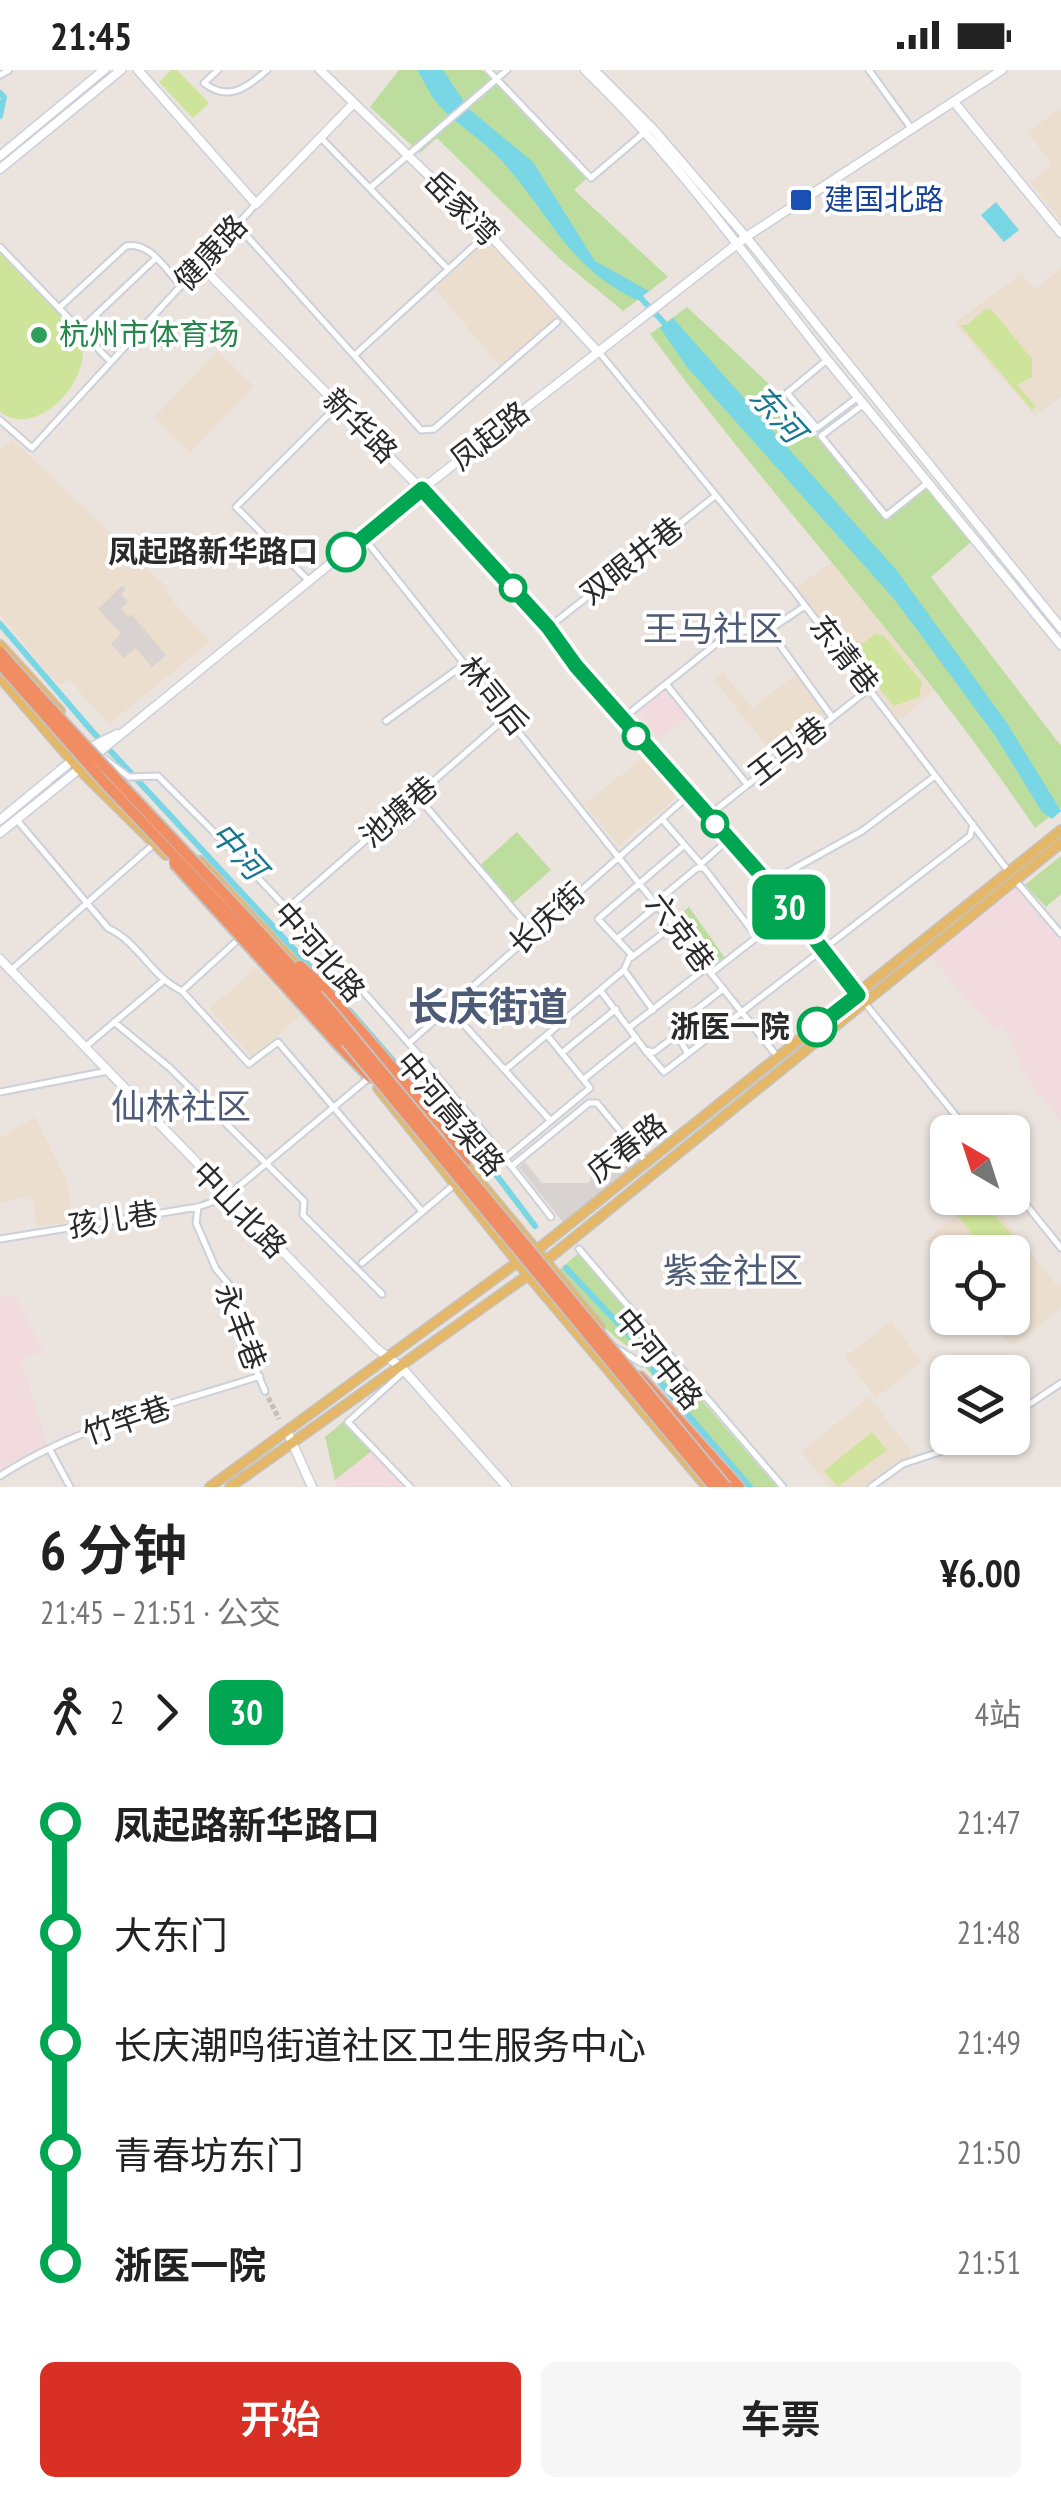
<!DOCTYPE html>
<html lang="zh">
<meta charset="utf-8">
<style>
body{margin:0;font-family:"PT Sans Narrow","Noto Sans SC",sans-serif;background:#f6f6f6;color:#222;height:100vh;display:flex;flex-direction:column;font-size:38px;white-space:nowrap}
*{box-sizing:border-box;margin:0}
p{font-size:32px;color:#767676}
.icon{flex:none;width:55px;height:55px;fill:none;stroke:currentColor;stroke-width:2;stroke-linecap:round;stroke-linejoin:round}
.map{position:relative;height:1417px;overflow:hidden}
.drawer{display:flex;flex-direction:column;background:#fff;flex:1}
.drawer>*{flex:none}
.badge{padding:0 20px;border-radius:15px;font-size:35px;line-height:65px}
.needle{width:65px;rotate:321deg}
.controls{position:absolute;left:930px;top:1045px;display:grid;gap:20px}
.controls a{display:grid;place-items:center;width:100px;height:100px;border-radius:15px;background:#fff;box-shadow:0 2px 8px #0004;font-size:50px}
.map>.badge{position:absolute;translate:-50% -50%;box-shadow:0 0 0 5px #fff}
.legs{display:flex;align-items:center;gap:15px;height:110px;padding:0 40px;font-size:32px}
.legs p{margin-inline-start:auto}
.headline{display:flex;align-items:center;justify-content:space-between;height:170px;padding:0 40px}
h1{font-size:55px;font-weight:600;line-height:75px}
.action{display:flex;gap:20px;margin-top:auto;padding:20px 40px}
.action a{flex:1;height:115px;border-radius:15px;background:#d93025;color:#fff;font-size:40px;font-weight:600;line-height:115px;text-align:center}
.action a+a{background:#f6f6f6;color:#222}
ul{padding:0 40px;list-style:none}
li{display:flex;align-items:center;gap:35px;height:110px;font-size:38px}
li i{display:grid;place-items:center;width:15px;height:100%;margin:0 12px;background:currentColor}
li i::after{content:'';width:25px;height:25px;margin:-12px;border:8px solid;border-radius:50%;background:#fff}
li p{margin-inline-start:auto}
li:first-child i{background:linear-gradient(#0000 50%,currentColor 0)}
li:last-child i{background:linear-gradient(currentColor 50%,#0000 0)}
.status{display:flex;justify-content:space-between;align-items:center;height:70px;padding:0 50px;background:#fff;direction:ltr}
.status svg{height:28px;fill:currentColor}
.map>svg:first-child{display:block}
.education{fill:#ebdece}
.medical{fill:#f1dbdf}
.green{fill:#bcdd9e}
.pitch{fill:#cee49a}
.plaza{fill:#d8d3d0}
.water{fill:#78d6e5}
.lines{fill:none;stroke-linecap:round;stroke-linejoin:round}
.canal{stroke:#78d6e5;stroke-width:6}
.street-tunnel{stroke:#c4beb9;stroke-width:5;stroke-dasharray:5 2.5;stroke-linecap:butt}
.street-casing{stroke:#ccd0db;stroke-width:9}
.secondary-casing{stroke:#ccd0db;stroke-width:11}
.primary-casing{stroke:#c3c3c3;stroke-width:12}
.highway-casing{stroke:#c3c3c3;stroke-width:14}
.street{stroke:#fff;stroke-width:5}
.secondary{stroke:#fff;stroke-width:8}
.primary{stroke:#e5b768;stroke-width:9}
.highway{stroke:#f18d62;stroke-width:10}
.highway-bridge-casing{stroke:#c3c3c3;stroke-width:14;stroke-linecap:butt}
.highway-bridge{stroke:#f18d62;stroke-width:10}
.line-1-casing{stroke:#fff;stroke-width:22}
.line-1{stroke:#00a651;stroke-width:15}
.transit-dot{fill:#1a4fb4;stroke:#fff;stroke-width:4}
.leisure-dot{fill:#2e9e5b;stroke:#fff;stroke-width:4}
.stop-1-dot{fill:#fff;stroke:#00a651;stroke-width:5}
.labels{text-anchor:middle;stroke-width:8;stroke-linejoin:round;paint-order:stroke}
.transit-label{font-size:30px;fill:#164399;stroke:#fff;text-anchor:start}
.street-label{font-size:30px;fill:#2a2a2a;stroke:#fff}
.leisure-label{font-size:30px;fill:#27864d;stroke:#fff;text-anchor:start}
.stop-label{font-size:30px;font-weight:bold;fill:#2a2a2a;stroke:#fff;text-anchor:end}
.water-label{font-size:32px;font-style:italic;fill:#187790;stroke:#fff}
.quarter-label{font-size:35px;fill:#4e5b77;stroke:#fff}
.district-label{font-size:40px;font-weight:bold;fill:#4e5b77;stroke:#fff}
</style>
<div class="status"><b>21:45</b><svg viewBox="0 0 49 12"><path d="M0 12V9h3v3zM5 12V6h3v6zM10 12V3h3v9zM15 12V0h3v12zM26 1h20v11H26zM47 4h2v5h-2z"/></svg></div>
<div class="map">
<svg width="1061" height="1417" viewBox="0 0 1061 1417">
<rect width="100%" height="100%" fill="#ebe3dd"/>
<path class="education" d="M 1058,39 L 1061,42 L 1061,151 L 1030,112 L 1052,94 L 1028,63 Z
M 487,170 L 559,246 L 500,296 L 435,219 Z
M 1061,198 L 1061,327 L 1035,346 L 954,253 L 1021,204 L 1036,219 Z
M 218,281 L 254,316 L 190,382 L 154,348 Z
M 12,369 L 169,519 L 166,523 L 210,572 L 109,654 L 68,609 L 59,615 L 0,545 L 0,381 Z
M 833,491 L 934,621 L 897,652 L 793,520 Z
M 799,602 L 832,647 L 777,689 L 714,610 L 723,603 L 752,638 Z
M 644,687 L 678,726 L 619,776 L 584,734 Z
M 257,897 L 301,945 L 252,987 L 209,939 Z
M 35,1047 L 66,1109 L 74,1151 L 37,1157 L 32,1126 L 0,1132 L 0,1068 Z
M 971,1128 L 987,1128 L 1057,1216 L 1061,1214 L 1061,1238 L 1012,1276 L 988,1248 L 1012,1248 L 1012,1182 L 948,1182 L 947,1199 L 924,1172 L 973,1131 Z
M 891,1252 L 922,1292 L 876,1328 L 845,1287 Z
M 869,1327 L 913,1383 L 870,1417 L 831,1417 L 801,1382 Z"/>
<path class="medical" d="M 666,614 L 691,645 L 660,669 L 635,638 Z
M 1015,810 L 1061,864 L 1061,1052 L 1022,1001 L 1012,970 L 1001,956 L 995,960 L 927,883 Z
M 15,1225 L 43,1281 L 21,1289 L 47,1375 L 0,1400 L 0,1226 Z
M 372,1381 L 403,1417 L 337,1417 L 335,1410 Z"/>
<path class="green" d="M 399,0 L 482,0 L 586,109 L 574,120 L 668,207 L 623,241 L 560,189 L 437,68 L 420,83 L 370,37 Z
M 687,237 L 785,329 L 883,448 L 926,414 L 974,469 L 931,507 L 1061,676 L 1061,738 L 1035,758 C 918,584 774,432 650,264 Z
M 517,762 L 551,800 L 511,835 L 478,797 Z
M 1061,786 L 1061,824 L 1046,837 L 1025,815 Z
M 689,837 L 725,888 L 711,897 L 676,848 Z
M 579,1183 L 667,1288 C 614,1285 590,1238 559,1200 Z
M 644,1296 L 674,1298 L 777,1417 L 749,1417 Z
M 344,1351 L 372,1381 L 335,1410 L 325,1367 Z"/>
<path class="pitch" d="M 171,0 L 177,0 L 209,33 L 193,48 L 159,12 Z
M 0,182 C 20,203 76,247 82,273 C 91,311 37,370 0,342 Z
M 985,239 L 992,240 L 1032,289 L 1032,307 L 1017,315 L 1036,337 L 1032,340 L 960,255 L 967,255 Z
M 875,564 L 884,566 L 922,612 L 919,627 L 894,636 L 860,595 L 859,576 Z
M 979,1128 L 1021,1175 L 1011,1182 L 986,1182 L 957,1145 Z
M 872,1362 L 887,1380 L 838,1417 L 824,1401 Z"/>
<path class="plaza" d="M 122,516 L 126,520 L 121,524 L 128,532 L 121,539 L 128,547 L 131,544 L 166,585 L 152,597 L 136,578 L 124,588 L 111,574 L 121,563 L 98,539 Z
M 623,1069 L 645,1097 L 567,1157 L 519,1097 L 525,1092 L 542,1113 L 589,1113 L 596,1086 L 604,1095 L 620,1082 Z"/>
<path class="water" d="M 417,0 L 443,0 L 469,39 L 533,92 L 595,191 L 649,221 L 637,230 C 565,196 551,144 500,89 C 482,69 454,53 437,33 C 429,24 424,10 417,0 Z
M 996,132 L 1019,160 L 1004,172 L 981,145 Z
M 673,248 L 898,502 L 1007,653 L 1061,741 L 1052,749 L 1042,742 L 996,667 L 895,530 L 687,297 L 660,258 Z"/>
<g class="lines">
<path class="canal" d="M 0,23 L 4,27 L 0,46
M 636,223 L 668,257
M 0,554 L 91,660 L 329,917
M 350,941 L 429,1032 L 443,1034
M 448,1041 L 535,1156
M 566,1198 L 647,1284 L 658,1310 L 750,1417"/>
<path class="street-tunnel" d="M 265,1321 L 279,1349"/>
<defs>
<path id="street" d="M 218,0 L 204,13 C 228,32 247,18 267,0
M 488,0 L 591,108 L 645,62
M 869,0 L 911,58
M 0,5 L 9,0
M 321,68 L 448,199
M 370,118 L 507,0
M 237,155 L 421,360 L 434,359 L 557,252
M 0,177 L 111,292
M 59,238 L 126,176 C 150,171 166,200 181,216
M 80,260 L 156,188
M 599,282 L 793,520 L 1009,802
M 357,283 L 488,163
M 827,290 L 787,323 L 817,358 L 858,327
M 864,334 L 821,366 L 886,446 L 926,414
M 0,350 L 32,378 L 256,134
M 364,468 L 776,985
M 308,510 L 236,437 L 338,335
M 549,557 L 715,426
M 769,560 L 832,647
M 666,614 L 746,713
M 622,649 L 731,562 L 769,560 L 805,536
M 386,651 L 466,593
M 97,683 L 129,707 L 158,706 C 298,845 431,991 551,1147
M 417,726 L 532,861
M 708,746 L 870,618
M 662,749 L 701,794 L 729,769
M 17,750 L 108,858 C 140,873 150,906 182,921
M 1015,810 L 1061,864
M 770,812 L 862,761 L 935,706
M 656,832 L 697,798 L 704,798 L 757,867
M 288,838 L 508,646
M 241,867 L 182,921 L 249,994 L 278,972 L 421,1140
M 617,869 L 658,835
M 632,887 L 674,855
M 11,900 L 155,773
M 711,903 L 792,840
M 600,920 L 645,980 L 654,982 L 674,967
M 864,932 L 969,1062
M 448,937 L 550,1050
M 653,940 L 624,900 L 631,884 L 598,849 L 681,778
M 114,952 L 170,998 L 304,1131 L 303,1145 L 382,1224
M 630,957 L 706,898
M 409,973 L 688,726
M 85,977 L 162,912
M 645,980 L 664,1002 L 970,766 L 973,754
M 563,982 L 616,939
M 687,982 L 673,958 L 723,919
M 505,1000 L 624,900
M 584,1009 L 636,967
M 0,1022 L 108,1001
M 506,1088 L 590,1018 L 547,965
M 512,1096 L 589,1033 L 597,1033 L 646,1092
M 1012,1117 L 1061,1178
M 198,1137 L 196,1153 L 216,1199 L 231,1217 L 235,1251 L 265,1321
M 0,1169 L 198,1137 L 226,1127 L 370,1007
M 579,1179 L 783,1417
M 362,1193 L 455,1114
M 616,1278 L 641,1293 L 676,1292
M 402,1298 L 401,1304 L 348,1352 L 410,1417
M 1012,1346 L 1061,1313
M 50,1380 L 70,1417
M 0,1406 C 76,1356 174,1334 260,1306
M 871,1417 L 903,1394 L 982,1368"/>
<path id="secondary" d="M 138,0 L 256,134 L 352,35
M 320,0 L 488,163 L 597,281
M 585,0 C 677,88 750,193 829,292 C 906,387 984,481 1061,575
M 594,0 L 654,60 L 746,167 L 1061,558
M 954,32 L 1061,163
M 0,86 L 104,0
M 0,99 L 121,0
M 200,195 L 431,429 L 549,557 L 576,596 L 792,840 L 859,926
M 85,680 L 117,664
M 93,687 L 422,419 L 746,167 L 1002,0
M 0,750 L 74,689
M 0,763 L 83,696
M 0,889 L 376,1278 L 402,1298 L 507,1417
M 287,1361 L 312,1417"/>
<path id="primary" d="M 0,575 L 60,641
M 0,607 L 79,699 L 166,785
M 200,791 L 302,901
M 388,999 L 434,1058
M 378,1018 L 528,1205 L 707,1417
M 460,1088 L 600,1257
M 537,1180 L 1061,760
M 543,1193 L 1061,773
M 210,1417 L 519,1191
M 230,1417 L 531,1203"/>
<path id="highway" d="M 322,916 L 448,1062 L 465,1092
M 337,973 L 370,1007
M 640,1307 L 739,1417"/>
</defs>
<use href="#street" class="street-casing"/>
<use href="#secondary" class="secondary-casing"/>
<use href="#primary" class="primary-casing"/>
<use href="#highway" class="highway-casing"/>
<use href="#street" class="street"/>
<use href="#secondary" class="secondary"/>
<use href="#primary" class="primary"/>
<use href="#highway" class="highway"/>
<defs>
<path id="highway-bridge" d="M 0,582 C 108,705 224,819 332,942 L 726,1417
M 0,594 L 105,713 L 327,948 L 714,1417
M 174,793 L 337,973
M 300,896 L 322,916"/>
</defs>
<use href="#highway-bridge" class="highway-bridge-casing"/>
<use href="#highway-bridge" class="highway-bridge"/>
</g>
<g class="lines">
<defs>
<path id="line-1" d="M 346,482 L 422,419 L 548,557 L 576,596 L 792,840 L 858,925 L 817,957"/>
</defs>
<use href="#line-1" class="line-1-casing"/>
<use href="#line-1" class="line-1"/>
</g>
<rect class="transit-dot" x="789" y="118" width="24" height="24" rx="5"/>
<circle class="leisure-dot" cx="39" cy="265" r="10"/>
<g class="stop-1-dot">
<circle cx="346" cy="482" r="18"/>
<circle cx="513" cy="518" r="12"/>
<circle cx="636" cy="666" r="12"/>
<circle cx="715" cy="754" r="12"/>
<circle cx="817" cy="957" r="18"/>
</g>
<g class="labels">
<g class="transit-label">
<text x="824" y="140">建国北路</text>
</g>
<g class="street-label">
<text transform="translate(461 138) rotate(45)" y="10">岳家湾</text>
<text transform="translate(211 183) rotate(-47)" y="10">健康路</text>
<text transform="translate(360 356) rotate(45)" y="10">新华路</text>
<text transform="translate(490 366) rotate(-38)" y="10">凤起路</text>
<text transform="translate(632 491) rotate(-38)" y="10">双眼井巷</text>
<text transform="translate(844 585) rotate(52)" y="10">东清巷</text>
<text transform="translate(493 626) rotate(51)" y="10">林司后</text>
<text transform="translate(788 681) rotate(-38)" y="10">王马巷</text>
<text transform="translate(399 742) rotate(-41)" y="10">池塘巷</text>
<text transform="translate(547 849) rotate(-42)" y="10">长庆街</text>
<text transform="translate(680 863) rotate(53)" y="10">六克巷</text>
<text transform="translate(319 882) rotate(49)" y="10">中河北路</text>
<text transform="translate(450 1044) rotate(50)" y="10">中河高架路</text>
<text transform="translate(627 1078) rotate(-38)" y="10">庆春路</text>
<text transform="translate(239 1140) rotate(46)" y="10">中山北路</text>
<text transform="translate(113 1150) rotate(-9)" y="10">孩儿巷</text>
<text transform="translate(240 1257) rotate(69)" y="10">永丰巷</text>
<text transform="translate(658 1289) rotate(51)" y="10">中河中路</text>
<text transform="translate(127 1351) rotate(-19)" y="10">竹竿巷</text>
</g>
<g class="leisure-label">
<text x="59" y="275">杭州市体育场</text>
</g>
<g class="stop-label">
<text x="318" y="492">凤起路新华路口</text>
<text x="790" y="967">浙医一院</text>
</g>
<g class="water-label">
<text transform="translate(777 344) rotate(48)" y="11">东河</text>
<text transform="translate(238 781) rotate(48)" y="11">中河</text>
</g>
<g class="quarter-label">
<text x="713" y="571">王马社区</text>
<text x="181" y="1049">仙林社区</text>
<text x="733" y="1213">紫金社区</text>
</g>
<g class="district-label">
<text x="488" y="951">长庆街道</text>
</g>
</g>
</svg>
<div class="controls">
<a><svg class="needle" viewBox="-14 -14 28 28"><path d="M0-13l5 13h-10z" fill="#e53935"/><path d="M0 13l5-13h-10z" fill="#767676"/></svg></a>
<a><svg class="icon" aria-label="locate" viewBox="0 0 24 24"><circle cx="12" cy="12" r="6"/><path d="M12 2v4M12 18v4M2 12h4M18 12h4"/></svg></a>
<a><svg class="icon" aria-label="layers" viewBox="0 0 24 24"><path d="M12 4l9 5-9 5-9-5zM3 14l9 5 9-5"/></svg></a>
</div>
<b class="badge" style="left:789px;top:837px;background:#00a651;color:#fff">30</b>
</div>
<section class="drawer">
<div class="headline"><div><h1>6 分钟</h1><p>21:45 – 21:51 · 公交</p></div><b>¥6.00</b></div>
<div class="legs"><svg class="icon" aria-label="walk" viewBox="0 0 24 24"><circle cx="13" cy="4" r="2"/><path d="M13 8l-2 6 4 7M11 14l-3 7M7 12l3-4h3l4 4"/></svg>2<svg class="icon" aria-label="forward" viewBox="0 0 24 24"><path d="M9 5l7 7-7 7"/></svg><b class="badge" style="background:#00a651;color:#fff">30</b><p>4站</p></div>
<ul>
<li><i style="color:#00a651"></i><b>凤起路新华路口</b><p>21:47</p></li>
<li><i style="color:#00a651"></i><span>大东门</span><p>21:48</p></li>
<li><i style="color:#00a651"></i><span>长庆潮鸣街道社区卫生服务中心</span><p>21:49</p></li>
<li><i style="color:#00a651"></i><span>青春坊东门</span><p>21:50</p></li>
<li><i style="color:#00a651"></i><b>浙医一院</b><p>21:51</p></li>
</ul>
<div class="action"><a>开始</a><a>车票</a></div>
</section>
